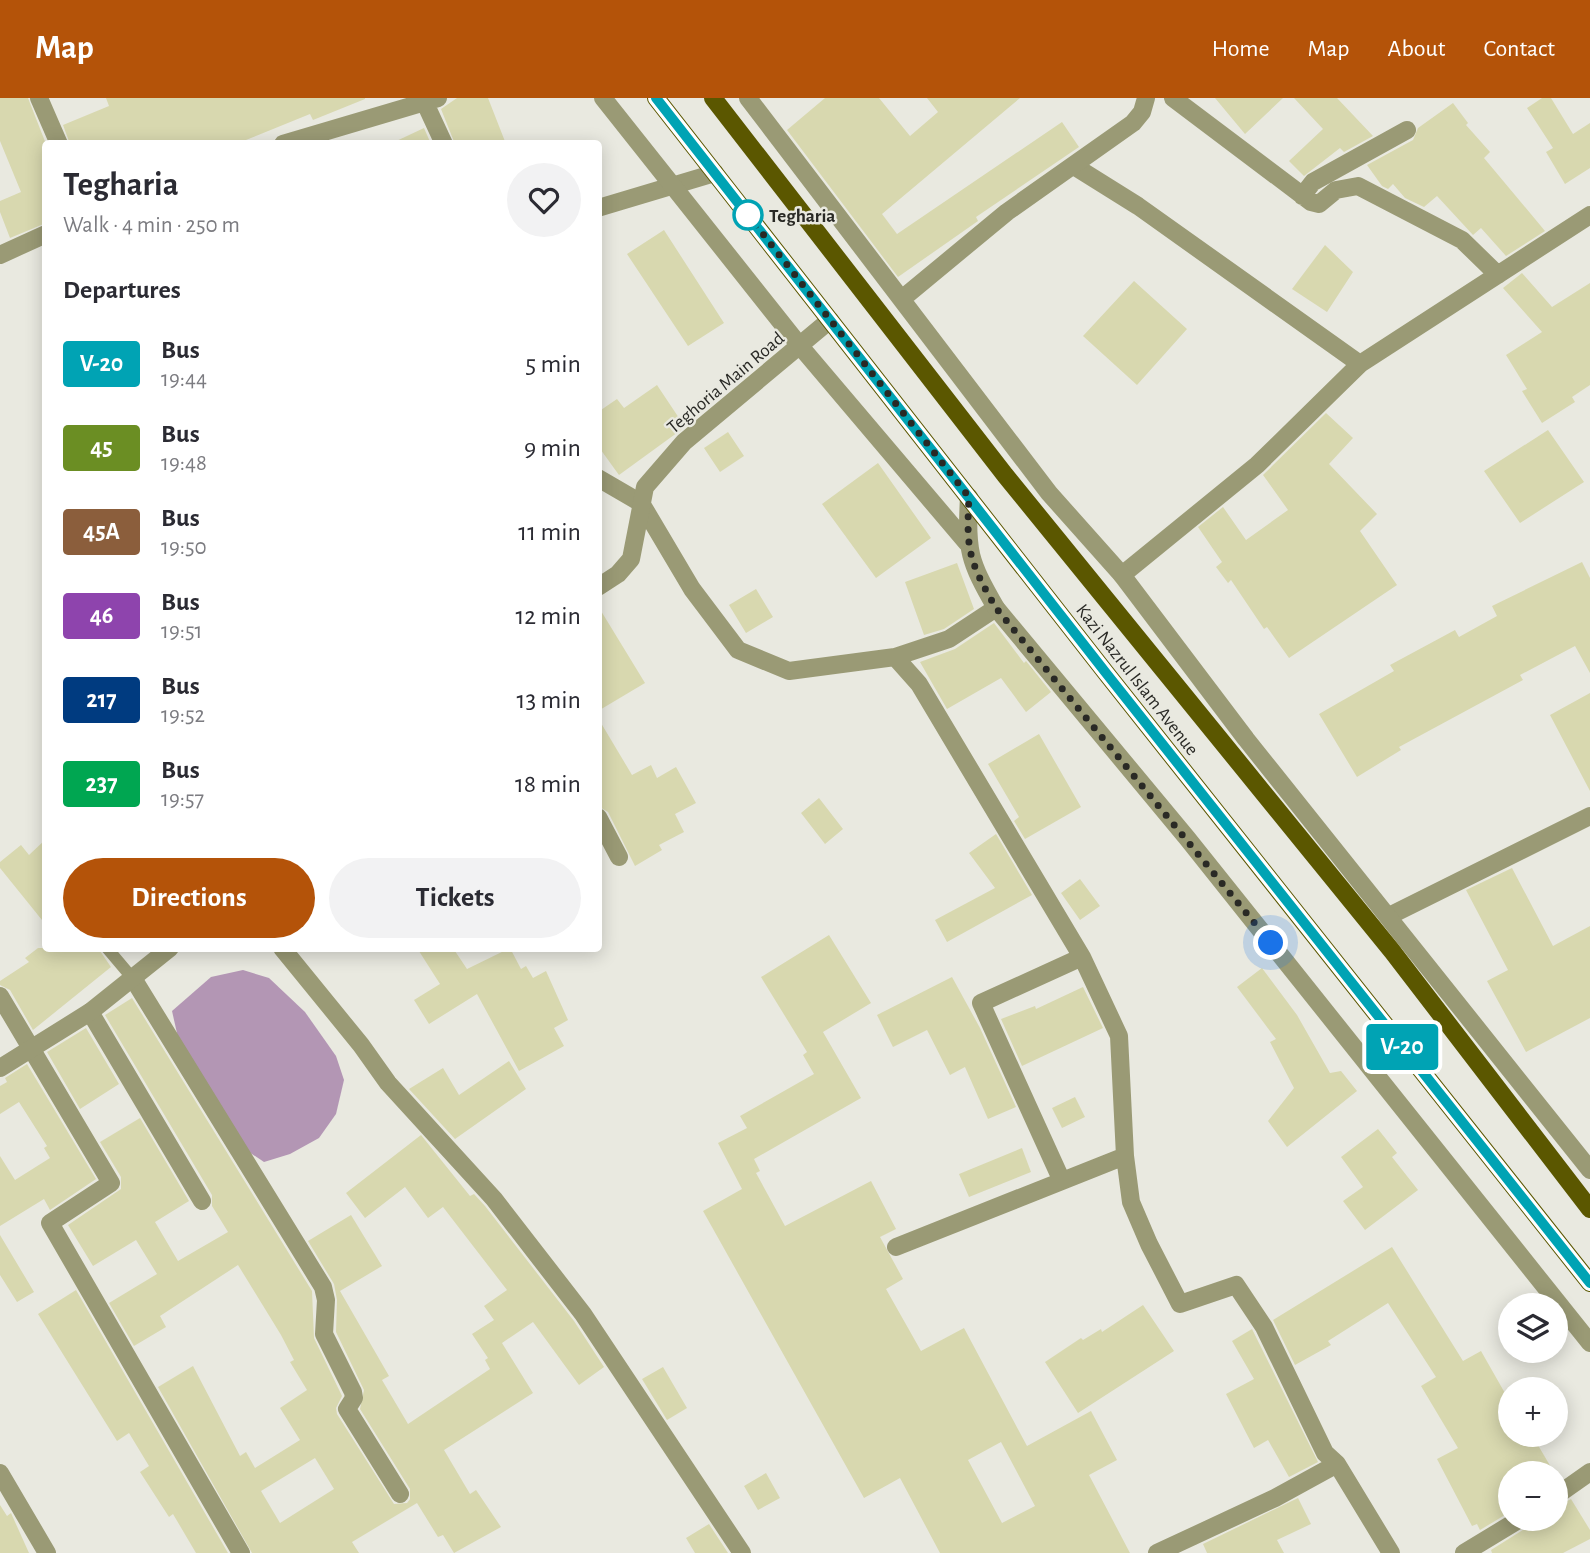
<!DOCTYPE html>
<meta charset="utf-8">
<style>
body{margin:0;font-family:"Alegreya Sans",sans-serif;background:#f2f2f3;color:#2b2b33;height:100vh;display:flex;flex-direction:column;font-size:26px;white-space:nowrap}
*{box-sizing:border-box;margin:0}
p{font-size:23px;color:#7c7c81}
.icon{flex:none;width:38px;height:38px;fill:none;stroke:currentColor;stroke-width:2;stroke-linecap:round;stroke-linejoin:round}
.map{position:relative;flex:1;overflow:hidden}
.side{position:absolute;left:42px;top:42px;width:560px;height:812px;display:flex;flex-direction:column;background:#fff;border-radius:7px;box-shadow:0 4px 18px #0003}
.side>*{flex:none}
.badge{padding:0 14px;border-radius:5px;font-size:24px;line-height:46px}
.controls{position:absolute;left:1498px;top:1195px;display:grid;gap:14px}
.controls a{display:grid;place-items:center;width:70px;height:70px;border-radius:50%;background:#fff;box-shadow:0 4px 18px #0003;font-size:35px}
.you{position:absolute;width:35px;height:35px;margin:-18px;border:5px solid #fff;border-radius:50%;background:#1a73e8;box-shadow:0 0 0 10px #1a73e833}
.map>.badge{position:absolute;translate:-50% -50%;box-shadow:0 0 0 4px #fff}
h2{padding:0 21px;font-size:26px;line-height:63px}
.round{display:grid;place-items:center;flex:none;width:74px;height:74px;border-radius:37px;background:#f2f2f3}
.summary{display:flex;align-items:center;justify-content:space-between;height:119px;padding:0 21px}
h1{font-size:33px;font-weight:700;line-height:52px}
.action{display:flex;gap:14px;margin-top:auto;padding:14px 21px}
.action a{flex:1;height:80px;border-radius:42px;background:#b45309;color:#fff;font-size:28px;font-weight:700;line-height:80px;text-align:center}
.action a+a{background:#f2f2f3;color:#2b2b33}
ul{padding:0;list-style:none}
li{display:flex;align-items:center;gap:21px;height:84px;padding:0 21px}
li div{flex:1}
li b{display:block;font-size:26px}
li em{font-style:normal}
li .badge{min-width:77px;font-weight:700;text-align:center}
header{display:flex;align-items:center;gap:42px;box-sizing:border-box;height:98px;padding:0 35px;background:#b45309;color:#fff}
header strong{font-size:33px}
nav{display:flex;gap:38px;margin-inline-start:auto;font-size:24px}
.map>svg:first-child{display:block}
.water{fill:#b396b4}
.building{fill:#d8d8af;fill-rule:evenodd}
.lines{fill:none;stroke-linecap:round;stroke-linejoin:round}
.service{stroke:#9a9a75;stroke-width:12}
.minor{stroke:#9a9a75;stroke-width:18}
.tertiary{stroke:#9a9a75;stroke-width:18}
.primary{stroke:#5b5700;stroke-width:18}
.line-casing{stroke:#fff;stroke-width:16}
.line{stroke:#00a3b4;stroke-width:10}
.walk{stroke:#292925;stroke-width:7;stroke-dasharray:0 12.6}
.stop-dot{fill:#fff;stroke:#00a3b4;stroke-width:3.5}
.labels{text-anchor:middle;stroke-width:5;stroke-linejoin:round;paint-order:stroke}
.stop-label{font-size:19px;font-weight:bold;fill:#292925;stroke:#e9e9e0;text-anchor:start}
.street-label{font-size:19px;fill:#292925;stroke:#e9e9e0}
</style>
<header>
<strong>Map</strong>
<nav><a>Home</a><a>Map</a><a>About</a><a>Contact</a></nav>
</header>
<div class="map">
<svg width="1590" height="1455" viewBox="0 0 1590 1455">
<rect width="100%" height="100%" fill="#e9e9e0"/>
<path class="water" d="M 243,872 L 269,880 L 305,914 L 336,958 L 344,982 L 336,1016 L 319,1040 L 290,1056 L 264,1064 L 237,1046 L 179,944 L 172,913 L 211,879 Z"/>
<path class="building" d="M 0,0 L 28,0 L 46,46 L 46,125 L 10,140 L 0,114 L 0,103 L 21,94 L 0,43 Z
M 106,0 L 365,0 L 365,1 L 313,22 L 310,16 L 236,46 L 70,46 L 63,27 L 109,8 Z
M 457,0 L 488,0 L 506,46 L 455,46 L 441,11 Z
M 825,0 L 879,0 L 910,38 L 938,14 L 927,0 L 1020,0 L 882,116 L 897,136 L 1062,24 L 1079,49 L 976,119 L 978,123 L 898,179 L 787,32 Z
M 1215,0 L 1283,0 L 1245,36 Z
M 1294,0 L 1337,0 L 1373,38 L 1344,54 L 1340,50 L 1304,78 L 1289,63 L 1323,31 Z
M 1542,0 L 1551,0 L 1573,36 L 1590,25 L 1590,70 L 1565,86 L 1546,54 L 1553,50 L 1527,10 Z
M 1453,5 L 1468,25 L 1466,27 L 1490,54 L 1484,60 L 1545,133 L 1506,158 L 1481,130 L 1473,137 L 1437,98 L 1424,109 L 1405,100 L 1393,86 L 1388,91 L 1382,88 L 1367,67 L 1413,42 L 1418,30 Z
M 424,30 L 431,46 L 390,46 Z
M 664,132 L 724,225 L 688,248 L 627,156 Z
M 1325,147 L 1353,174 L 1327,214 L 1292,191 Z
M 1522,175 L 1552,209 L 1590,185 L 1590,287 L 1572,299 L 1575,304 L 1542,325 L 1522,293 L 1527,291 L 1506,257 L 1542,234 L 1503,190 Z
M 1134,183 L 1187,231 L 1137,287 L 1083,238 Z
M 657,287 L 685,329 L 619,377 L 598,348 L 598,314 L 617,301 L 624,310 Z
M 1326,315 L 1353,340 L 1329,366 L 1377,416 L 1360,433 L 1397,487 L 1289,560 L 1267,529 L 1264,531 L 1231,482 L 1228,485 L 1216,469 L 1222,464 L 1198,429 L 1223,409 L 1246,442 L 1288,412 L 1263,377 Z
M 1548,332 L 1584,384 L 1520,425 L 1484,373 Z
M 728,334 L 744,358 L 720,374 L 704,350 Z
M 878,365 L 931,440 L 876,480 L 822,406 Z
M 1582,464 L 1590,480 L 1590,575 L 1575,548 L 1520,577 L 1523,582 L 1399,649 L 1401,652 L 1357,679 L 1319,616 L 1394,573 L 1390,567 L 1455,532 L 1459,539 L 1497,518 L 1492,508 Z
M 957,465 L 974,511 L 944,531 L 924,537 L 905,484 Z
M 756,491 L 773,519 L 746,535 L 729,507 Z
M 598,508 L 645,585 L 598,613 Z
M 994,525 L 1024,565 L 1026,563 L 1051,594 L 1026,614 L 1001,580 L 947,611 L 920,564 L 955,551 Z
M 1590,595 L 1590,693 L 1550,617 Z
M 598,620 L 632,677 L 651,667 L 657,680 L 676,669 L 696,705 L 675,716 L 684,734 L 659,747 L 662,752 L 635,768 L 608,714 L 598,708 Z
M 1039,636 L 1081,709 L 1025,741 L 1014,723 L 1019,719 L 988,666 Z
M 819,700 L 843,731 L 825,746 L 801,715 Z
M 996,736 L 1032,797 L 947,844 L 935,822 L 995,790 L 969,755 Z
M 46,741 L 46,827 L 0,770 L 0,764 L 21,747 L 29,757 Z
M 1512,770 L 1553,848 L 1590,828 L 1590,920 L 1526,954 L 1487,883 L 1508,872 L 1466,792 Z
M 1080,781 L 1100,808 L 1080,822 L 1061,795 Z
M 829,837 L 871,905 L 823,934 L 861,1000 L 754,1061 L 760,1073 L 756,1075 L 785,1128 L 871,1083 L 896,1131 L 880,1139 L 903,1181 L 886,1191 L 921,1253 L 964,1230 L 1027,1348 L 1091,1313 L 1117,1362 L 1089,1377 L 1130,1455 L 940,1455 L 900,1380 L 864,1400 L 703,1113 L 742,1091 L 718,1045 L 747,1030 L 740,1018 L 814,976 L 803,957 L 807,954 L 761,879 ZM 1001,1344 L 1035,1408 L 1002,1425 L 968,1362 Z
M 38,850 L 98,850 L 111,869 L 33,932 L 10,892 L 0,887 L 0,883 L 29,864 L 25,860 Z
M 417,850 L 453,850 L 467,871 L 510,850 L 521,871 L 526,868 L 533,880 L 546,873 L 568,922 L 554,930 L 564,948 L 519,973 L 477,896 L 429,926 L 414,902 L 440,886 Z
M 1262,870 L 1297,917 L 1330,975 L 1341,973 L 1357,993 L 1287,1049 L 1268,1023 L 1294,990 L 1270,944 L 1276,941 L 1237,889 Z
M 952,879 L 980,930 L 1016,1009 L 988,1021 L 965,969 L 950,977 L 927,932 L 893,949 L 877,917 Z
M 1083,889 L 1103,930 L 1022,968 L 1001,921 L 1035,908 L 1036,911 Z
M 132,900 L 312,1193 L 314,1240 L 342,1298 L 336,1310 L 337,1316 L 394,1406 L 407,1405 L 410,1401 L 410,1391 L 360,1311 L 364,1292 L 336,1234 L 337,1202 L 334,1186 L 308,1143 L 351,1117 L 382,1168 L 340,1193 L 389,1278 L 382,1282 L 408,1326 L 490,1271 L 485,1262 L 488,1260 L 472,1236 L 494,1222 L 484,1208 L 507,1192 L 443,1109 L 428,1120 L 405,1089 L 365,1120 L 346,1095 L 421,1037 L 470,1098 L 474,1096 L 485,1108 L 574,1223 L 604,1269 L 579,1287 L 533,1224 L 502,1245 L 533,1295 L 444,1352 L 470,1396 L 476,1392 L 501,1429 L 454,1455 L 443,1437 L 438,1439 L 417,1405 L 352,1444 L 359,1455 L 252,1455 L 158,1289 L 193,1268 L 240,1358 L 246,1354 L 255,1370 L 300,1342 L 280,1310 L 307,1292 L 290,1264 L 294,1262 L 281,1237 L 238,1167 L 160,1218 L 166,1229 L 134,1248 L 109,1205 L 157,1176 L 136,1142 L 93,1168 L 68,1127 L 121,1091 L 121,1079 L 100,1044 L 140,1020 L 189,1103 L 155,1124 L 178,1163 L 228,1134 L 212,1108 L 212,1097 L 105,917 ZM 315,1360 L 334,1391 L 280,1425 L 261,1393 Z
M 86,930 L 119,986 L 80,1011 L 47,954 Z
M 509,963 L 526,991 L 455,1041 L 409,991 L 443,970 L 459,997 Z
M 27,966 L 96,1081 L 50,1112 L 44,1101 L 0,1128 L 0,1058 L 15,1082 L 50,1060 L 44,1050 L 47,1048 L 19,1004 L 0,1016 L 0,988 L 7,984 L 5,980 Z
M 1075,999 L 1085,1019 L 1062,1030 L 1052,1010 Z
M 1378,1031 L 1397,1055 L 1392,1059 L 1418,1092 L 1365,1132 L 1343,1103 L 1363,1089 L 1341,1059 Z
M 1022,1050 L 1031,1074 L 969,1099 L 959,1076 Z
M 0,1137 L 34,1194 L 17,1204 L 0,1177 Z
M 1392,1149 L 1463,1263 L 1481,1253 L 1510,1304 L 1510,1337 L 1532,1337 L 1555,1376 L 1510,1376 L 1510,1414 L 1480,1432 L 1477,1426 L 1472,1428 L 1437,1361 L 1458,1350 L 1421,1288 L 1436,1279 L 1388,1205 L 1328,1243 L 1331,1247 L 1295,1267 L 1273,1222 Z
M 76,1192 L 228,1455 L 196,1455 L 173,1416 L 169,1419 L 140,1374 L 149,1368 L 129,1335 L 117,1343 L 38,1216 Z
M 1143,1207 L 1174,1253 L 1078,1315 L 1045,1264 L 1081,1240 L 1083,1242 L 1101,1231 L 1102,1234 Z
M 1252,1231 L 1318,1364 L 1289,1379 L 1268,1342 L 1254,1350 L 1226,1296 L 1254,1281 L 1232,1243 Z
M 663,1269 L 687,1310 L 667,1322 L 642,1281 Z
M 766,1375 L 780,1400 L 758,1412 L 744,1388 Z
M 1298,1400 L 1311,1426 L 1277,1442 L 1284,1455 L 1207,1455 L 1203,1446 Z
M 1571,1401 L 1590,1432 L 1590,1441 L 1563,1455 L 1492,1455 L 1491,1452 L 1526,1430 L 1531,1421 L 1556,1421 L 1556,1409 Z
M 0,1407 L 7,1418 L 11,1415 L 29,1455 L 0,1455 Z
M 709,1426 L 728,1455 L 695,1455 L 686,1440 Z"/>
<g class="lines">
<path class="service" d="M 107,850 L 134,882"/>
<path class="minor" d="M 39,0 L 59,46
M 1173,0 L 1311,104 L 1319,106 L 1336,92 L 1358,88 L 1462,142 L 1498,177
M 425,5 L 444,46
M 283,46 L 438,0
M 1074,68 L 1138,108 L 1360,266 L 1257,367 L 1122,477
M 1302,98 L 1313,84 L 1407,32
M 598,110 L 715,75
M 0,157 L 46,136
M 1360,266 L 1590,117
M 598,380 L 641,405 L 692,491 L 738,552 L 789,573 L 895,559 L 919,586 L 1082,859 L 1119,938 L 1125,1058 L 1131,1104 L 1149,1146 L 1180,1206 L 1236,1187 L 1264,1229 L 1325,1355 L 1337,1366 L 1391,1455
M 895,559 L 949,541 L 996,510
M 598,719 L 619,759
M 1389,818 L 1590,718
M 282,850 L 361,947 L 388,985 L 494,1101 L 583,1216 L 742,1455
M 134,882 L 323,1189 L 326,1202 L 324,1236 L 353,1294 L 354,1300 L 347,1311 L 400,1396
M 0,898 L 111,1085 L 50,1125 L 241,1455
M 90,914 L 202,1103
M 1061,1081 L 981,905 L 1082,859
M 896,1149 L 1125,1058
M 0,1375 L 47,1455
M 1556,1398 L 1590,1374
M 1157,1455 L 1275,1400 L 1337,1366
M 1464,1455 L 1520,1421"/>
<path class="tertiary" d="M 603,0 L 800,248 L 967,445
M 748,0 L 1049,395 L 1122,477 L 1246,641 L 1590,1072
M 903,200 L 1007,114 L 1133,25 L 1142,14 L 1146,0
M 969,399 C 966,453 969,463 996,510 L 1187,740 L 1590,1245
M 598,489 L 618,476 L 631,461 L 645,389 L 684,344 L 830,222
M 0,970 L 90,914 L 170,850"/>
<path class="primary" d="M 656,0 L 1106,575 L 1590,1185
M 713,0 L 1005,377 L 1392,853 L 1590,1111"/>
</g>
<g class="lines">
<defs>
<path id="line" d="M 656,0 L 1106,575 L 1590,1185"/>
</defs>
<use href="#line" class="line-casing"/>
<use href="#line" class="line"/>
<path class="walk" d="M 748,117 L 969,399 C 966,453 969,463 996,510 L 1271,845"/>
</g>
<circle class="stop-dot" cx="748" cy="117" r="14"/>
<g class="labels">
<g class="stop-label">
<text x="769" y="124">Tegharia</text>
</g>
<g class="street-label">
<text transform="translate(725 284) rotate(-40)" y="7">Teghoria Main Road</text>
<text transform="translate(1138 581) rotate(52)" y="7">Kazi Nazrul Islam Avenue</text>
</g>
</g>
</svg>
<div class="controls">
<a><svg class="icon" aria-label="layers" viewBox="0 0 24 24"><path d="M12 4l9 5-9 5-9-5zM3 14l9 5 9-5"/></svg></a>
<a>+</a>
<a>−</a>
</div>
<div class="you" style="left:1271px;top:845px"></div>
<b class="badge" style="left:1402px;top:949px;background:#00a3b4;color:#fff">V-20</b>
<section class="side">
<div class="summary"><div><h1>Tegharia</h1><p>Walk · 4 min · 250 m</p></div><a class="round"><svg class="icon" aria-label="heart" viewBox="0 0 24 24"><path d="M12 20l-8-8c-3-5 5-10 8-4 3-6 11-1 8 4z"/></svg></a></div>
<h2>Departures</h2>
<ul>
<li><span class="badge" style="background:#00a3b4;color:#fff">V-20</span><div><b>Bus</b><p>19:44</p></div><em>5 min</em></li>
<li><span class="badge" style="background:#6b8e23;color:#fff">45</span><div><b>Bus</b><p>19:48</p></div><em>9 min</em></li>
<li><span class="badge" style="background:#8b5e3c;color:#fff">45A</span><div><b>Bus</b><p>19:50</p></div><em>11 min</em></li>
<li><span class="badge" style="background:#8e44ad;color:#fff">46</span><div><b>Bus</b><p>19:51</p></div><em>12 min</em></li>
<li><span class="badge" style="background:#003b80;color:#fff">217</span><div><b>Bus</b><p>19:52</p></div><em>13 min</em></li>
<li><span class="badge" style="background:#00a651;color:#fff">237</span><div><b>Bus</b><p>19:57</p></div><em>18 min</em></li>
</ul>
<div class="action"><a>Directions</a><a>Tickets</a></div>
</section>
</div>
